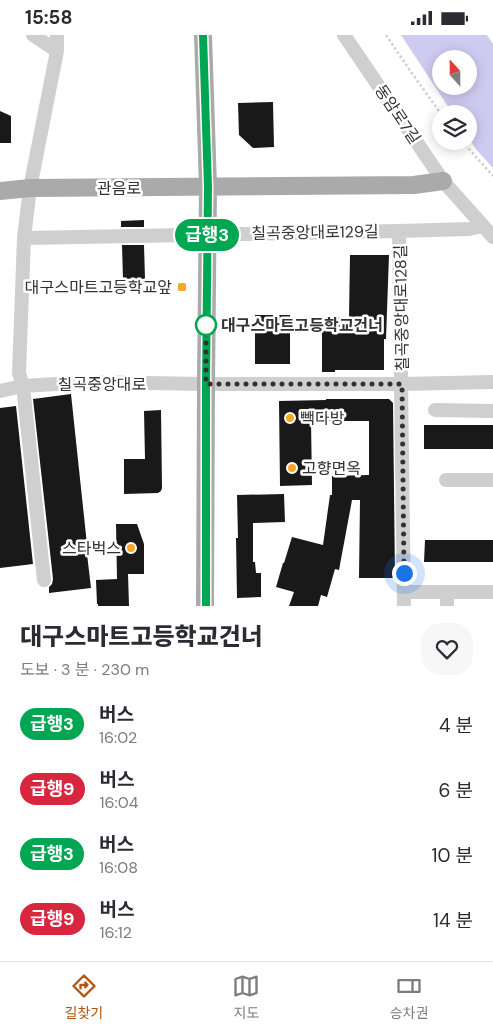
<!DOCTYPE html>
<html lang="ko">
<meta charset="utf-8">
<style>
body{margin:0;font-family:"DM Sans","Noto Sans KR",sans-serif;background:#f7f7f7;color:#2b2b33;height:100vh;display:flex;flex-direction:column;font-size:19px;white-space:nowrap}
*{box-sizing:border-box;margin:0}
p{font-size:16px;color:#7c7c81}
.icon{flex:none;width:28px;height:28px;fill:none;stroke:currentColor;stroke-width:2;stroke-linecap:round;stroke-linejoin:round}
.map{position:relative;height:571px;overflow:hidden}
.panel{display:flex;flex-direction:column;background:#fff;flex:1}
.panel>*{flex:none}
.badge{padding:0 10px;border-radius:16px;font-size:18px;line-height:32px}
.needle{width:32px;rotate:339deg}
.fabs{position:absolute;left:432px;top:15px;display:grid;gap:10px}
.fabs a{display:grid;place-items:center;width:45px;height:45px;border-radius:50%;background:#fff;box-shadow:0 2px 12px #0003;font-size:25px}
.you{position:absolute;width:25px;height:25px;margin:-12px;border:4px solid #fff;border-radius:50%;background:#1a73e8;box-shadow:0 0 0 8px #1a73e833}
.map>.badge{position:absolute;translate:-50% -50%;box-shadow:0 0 0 2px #fff}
.round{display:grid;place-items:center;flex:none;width:52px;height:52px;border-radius:20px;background:#f7f7f7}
.headline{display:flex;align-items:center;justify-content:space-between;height:85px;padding:0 20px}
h1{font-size:24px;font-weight:800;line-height:38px}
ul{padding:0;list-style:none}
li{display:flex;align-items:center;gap:15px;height:65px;padding:0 20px}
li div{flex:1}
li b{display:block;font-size:19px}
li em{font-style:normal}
li .badge{min-width:55px;font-weight:700;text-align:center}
.status{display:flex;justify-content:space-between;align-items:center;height:35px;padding:0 25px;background:#fff;direction:ltr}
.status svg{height:14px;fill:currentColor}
.menu{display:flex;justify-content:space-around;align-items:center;height:70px;border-top:1px solid #e1e1e2;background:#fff;font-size:14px;color:#7c7c81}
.menu a{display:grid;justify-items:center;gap:2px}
.menu .selected{color:#b45309}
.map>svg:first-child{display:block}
.water{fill:#cecbf0;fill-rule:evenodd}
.building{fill:#191919}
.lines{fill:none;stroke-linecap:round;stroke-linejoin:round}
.path{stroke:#cfcfcf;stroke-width:2.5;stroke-dasharray:2.5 2.5;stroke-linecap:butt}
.minor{stroke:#cfcfcf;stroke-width:14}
.major{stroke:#aaa;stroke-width:18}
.line-casing{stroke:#fff;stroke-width:11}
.line{stroke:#00a651;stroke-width:8}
.walk{stroke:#323232;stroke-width:5;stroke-dasharray:0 9}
.poi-dot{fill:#f4a72a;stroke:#fff;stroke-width:2}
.stop-dot{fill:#fff;stroke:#00a651;stroke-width:2.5}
.labels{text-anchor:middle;stroke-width:5;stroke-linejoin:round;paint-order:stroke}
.street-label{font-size:16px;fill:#323232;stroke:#fff}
.poi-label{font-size:16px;fill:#323232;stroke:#fff;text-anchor:end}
.stop-label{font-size:16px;font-weight:bold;fill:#323232;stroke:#fff;text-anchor:start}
</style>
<div class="status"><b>15:58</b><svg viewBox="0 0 49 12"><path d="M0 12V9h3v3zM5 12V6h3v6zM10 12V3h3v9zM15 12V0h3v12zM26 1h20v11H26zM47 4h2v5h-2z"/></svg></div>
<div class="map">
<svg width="493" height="571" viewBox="0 0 493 571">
<rect width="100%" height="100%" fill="#fff"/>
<path class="water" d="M 401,0 L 487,0 L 493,9 L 493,133 L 475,113 L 469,103 L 469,79 L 453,79 ZM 441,24 L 469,24 L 469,51 L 441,51 Z"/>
<path class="building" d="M 273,67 L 274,112 L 253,113 L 239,100 L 238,68 Z
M 0,76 L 11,81 L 11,108 L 0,108 Z
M 144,185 L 144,192 L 121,192 L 121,186 Z
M 122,210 L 144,210 L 145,244 L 123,244 Z
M 350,220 L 389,220 L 386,304 L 384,304 L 384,335 L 335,335 L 335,337 L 322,337 L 322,282 L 349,282 Z
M 255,280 L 290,280 L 290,329 L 255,329 Z
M 71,359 L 88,519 L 87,519 L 91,553 L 49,558 L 49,552 L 52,549 L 53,544 L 33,364 Z
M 326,364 L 389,364 L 393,368 L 395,543 L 359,543 L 360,465 L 352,465 L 339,535 L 335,534 L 327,562 L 321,560 L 318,571 L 289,571 L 294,557 L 276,552 L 283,528 L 284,528 L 292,502 L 323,510 L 330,460 L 332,460 L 332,441 L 369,440 L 369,386 L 311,386 L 312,450 L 280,451 L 279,366 L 326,365 Z
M 16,371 L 33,529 L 0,533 L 0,373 Z
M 161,375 L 162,453 L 161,456 L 158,458 L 124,459 L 124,424 L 145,424 L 144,376 Z
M 424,390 L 493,390 L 493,414 L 424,414 Z
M 284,459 L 285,487 L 253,488 L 253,527 L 255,527 L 256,538 L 261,538 L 261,562 L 237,563 L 236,503 L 238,503 L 237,460 Z
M 116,489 L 137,489 L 144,509 L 144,539 L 128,539 L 129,571 L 98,571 L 98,569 L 97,569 L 96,545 L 117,544 Z
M 425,505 L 493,505 L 493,527 L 424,527 Z"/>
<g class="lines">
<path class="path" d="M 386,0 L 411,37 L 441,79
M 462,106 L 493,141"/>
<path class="minor" d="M 33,0 L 57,16
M 344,0 L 443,146 L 493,202
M 399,196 L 404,571
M 24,203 L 399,196 L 469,194 L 483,191
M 0,356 L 23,351 L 88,347 L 206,349 L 402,349 L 493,347
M 435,375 L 493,376
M 446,445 L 493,445
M 44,545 L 23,351 L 19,338 L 24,203 L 30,153 L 57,16 L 57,0
M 404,557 L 493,557
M 447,557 L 447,571"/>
<path class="major" d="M 203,0 L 208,152 L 206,349 L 205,571
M 0,156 L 30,153 L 414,150 L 443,146"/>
</g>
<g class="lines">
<defs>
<path id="line" d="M 203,0 L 208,152 L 206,349 L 206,571"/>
</defs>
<use href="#line" class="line-casing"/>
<use href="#line" class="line"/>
<path class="walk" d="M 206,290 L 206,349 L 402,349 L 404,538"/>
</g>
<g class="poi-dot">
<rect x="177" y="247" width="10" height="10" rx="2.5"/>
<circle cx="290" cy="383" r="5"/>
<circle cx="292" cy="433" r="5"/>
<circle cx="131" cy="513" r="5"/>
</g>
<circle class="stop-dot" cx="206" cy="290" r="10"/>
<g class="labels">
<g class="street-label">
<text transform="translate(398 79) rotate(56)" y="6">동암로7길</text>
<text x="119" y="159">관음로</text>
<text transform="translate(315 197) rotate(-1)" y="6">칠곡중앙대로129길</text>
<text transform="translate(401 273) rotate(-91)" y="6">칠곡중앙대로128길</text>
<text x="102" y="355">칠곡중앙대로</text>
</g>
<g class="poi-label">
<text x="172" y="258">대구스마트고등학교앞</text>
<text x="300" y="389" text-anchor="start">빽다방</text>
<text x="302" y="439" text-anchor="start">고향면옥</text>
<text x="121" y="519">스타벅스</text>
</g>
<g class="stop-label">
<text x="221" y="296">대구스마트고등학교건너</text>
</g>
</g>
</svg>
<div class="fabs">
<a><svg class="needle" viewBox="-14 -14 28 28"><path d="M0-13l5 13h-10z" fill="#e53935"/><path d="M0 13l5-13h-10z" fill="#7c7c81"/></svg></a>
<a><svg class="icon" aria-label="layers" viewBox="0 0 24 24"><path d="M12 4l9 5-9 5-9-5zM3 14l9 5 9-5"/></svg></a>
</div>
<div class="you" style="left:404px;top:538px"></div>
<b class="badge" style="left:207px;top:200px;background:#00a651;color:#fff">급행3</b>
</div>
<section class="panel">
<div class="headline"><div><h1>대구스마트고등학교건너</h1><p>도보 · 3 분 · 230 m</p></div><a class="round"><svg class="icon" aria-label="heart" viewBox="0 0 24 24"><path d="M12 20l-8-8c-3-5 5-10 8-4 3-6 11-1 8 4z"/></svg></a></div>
<ul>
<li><span class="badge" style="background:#00a651;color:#fff">급행3</span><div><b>버스</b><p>16:02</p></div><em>4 분</em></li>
<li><span class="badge" style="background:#d7263d;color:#fff">급행9</span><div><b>버스</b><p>16:04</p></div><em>6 분</em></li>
<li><span class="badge" style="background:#00a651;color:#fff">급행3</span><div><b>버스</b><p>16:08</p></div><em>10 분</em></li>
<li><span class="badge" style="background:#d7263d;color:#fff">급행9</span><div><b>버스</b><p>16:12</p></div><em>14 분</em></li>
</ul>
</section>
<nav class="menu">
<a class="selected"><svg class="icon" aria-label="directions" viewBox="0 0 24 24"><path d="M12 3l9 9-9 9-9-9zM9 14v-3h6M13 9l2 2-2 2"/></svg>길찾기</a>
<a><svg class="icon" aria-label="map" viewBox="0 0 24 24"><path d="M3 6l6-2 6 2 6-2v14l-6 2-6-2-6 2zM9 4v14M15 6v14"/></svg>지도</a>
<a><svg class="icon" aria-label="tickets" viewBox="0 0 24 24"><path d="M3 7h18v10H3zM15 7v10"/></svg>승차권</a>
</nav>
